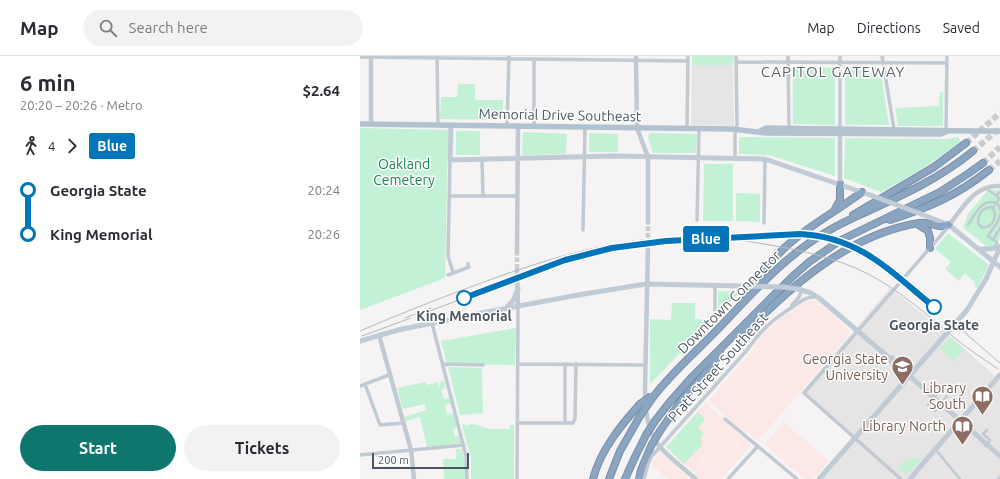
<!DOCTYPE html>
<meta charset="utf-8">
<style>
body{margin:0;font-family:Ubuntu,sans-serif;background:#f2f2f3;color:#2b2b33;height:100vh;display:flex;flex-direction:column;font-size:15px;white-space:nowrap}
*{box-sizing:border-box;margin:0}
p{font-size:13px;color:#7c7c81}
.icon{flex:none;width:22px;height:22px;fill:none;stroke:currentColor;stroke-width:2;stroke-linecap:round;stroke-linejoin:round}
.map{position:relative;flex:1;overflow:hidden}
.side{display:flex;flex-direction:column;background:#fff;width:360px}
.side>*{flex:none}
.badge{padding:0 8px;border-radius:3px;font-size:14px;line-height:26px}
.scale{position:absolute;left:12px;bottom:10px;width:97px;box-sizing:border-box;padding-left:4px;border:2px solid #4a5661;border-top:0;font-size:11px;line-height:14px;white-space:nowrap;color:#4a5661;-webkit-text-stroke:3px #fff;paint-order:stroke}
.map>.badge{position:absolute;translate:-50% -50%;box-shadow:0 0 0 2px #fff}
.legs{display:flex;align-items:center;gap:6px;height:44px;padding:0 20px;font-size:13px}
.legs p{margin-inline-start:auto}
.headline{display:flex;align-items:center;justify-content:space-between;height:68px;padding:0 20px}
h1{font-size:22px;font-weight:700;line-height:30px}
.action{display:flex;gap:8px;margin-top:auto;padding:8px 20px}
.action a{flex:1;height:46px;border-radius:24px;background:#0f766e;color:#fff;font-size:16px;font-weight:700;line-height:46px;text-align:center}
.action a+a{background:#f2f2f3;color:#2b2b33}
ul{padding:0 20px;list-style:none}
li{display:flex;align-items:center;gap:14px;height:44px;font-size:15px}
li i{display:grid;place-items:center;width:6px;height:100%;margin:0 5px;background:currentColor}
li i::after{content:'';width:10px;height:10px;margin:-5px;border:3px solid;border-radius:50%;background:#fff}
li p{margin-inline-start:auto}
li:first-child i{background:linear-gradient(#0000 50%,currentColor 0)}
li:last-child i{background:linear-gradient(currentColor 50%,#0000 0)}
header{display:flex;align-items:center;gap:24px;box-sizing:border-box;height:56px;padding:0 20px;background:#fff;border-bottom:1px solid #e1e1e2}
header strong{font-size:19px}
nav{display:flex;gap:22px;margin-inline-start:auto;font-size:14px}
.search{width:280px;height:36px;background:#f2f2f3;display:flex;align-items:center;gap:10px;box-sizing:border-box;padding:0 14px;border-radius:22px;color:#7c7c81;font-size:15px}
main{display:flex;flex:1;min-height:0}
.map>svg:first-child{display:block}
.education{fill:#e6e4e5}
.medical{fill:#fce8e6}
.green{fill:#c3f1d5}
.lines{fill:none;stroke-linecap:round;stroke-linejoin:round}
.tertiary-tunnel{stroke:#caccce;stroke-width:4.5;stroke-dasharray:4.5 2;stroke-linecap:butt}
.motorway-tunnel{stroke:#caccce;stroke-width:6;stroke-dasharray:6 3;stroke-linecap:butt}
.motorway-casing{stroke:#7690ad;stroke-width:8}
.pedestrian{stroke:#c1cad2;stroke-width:2.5}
.minor{stroke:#c1cad2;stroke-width:3.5}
.tertiary{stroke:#c1cad2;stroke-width:4.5}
.secondary{stroke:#c1cbd6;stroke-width:5}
.primary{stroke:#b3c2d1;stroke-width:5.5}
.motorway{stroke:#8ba5c1;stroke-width:6}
.rail{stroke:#b5b8bd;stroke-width:1}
.motorway-bridge-casing{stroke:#7690ad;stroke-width:8;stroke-linecap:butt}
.pedestrian-bridge{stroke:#c1cad2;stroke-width:2.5}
.secondary-bridge{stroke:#c1cbd6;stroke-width:5}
.primary-bridge{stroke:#b3c2d1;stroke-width:5.5}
.motorway-bridge{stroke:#8ba5c1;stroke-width:6}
.line-1-casing{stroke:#fff;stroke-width:9}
.line-1{stroke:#0274ba;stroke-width:6}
.stop-1-dot{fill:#fff;stroke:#0274ba;stroke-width:2}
.labels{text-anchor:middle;stroke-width:3;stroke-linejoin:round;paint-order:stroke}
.street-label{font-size:14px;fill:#4a5661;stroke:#fff}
.park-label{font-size:14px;fill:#17864f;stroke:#fff}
.stop-label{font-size:14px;font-weight:bold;fill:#4a5661;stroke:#fff}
.education-label{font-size:14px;fill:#785e54;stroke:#fff;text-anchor:end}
.neighbourhood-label{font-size:15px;letter-spacing:1px;fill:#5f6368;stroke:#fff}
</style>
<header>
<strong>Map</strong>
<div class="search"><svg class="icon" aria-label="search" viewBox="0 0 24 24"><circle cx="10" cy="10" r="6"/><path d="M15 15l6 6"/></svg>Search here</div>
<nav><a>Map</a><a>Directions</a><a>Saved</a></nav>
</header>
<main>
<section class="side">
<div class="headline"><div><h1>6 min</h1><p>20:20 – 20:26 · Metro</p></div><b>$2.64</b></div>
<div class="legs"><svg class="icon" aria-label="walk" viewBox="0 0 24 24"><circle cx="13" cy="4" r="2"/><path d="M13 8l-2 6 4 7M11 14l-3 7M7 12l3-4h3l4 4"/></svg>4<svg class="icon" aria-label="forward" viewBox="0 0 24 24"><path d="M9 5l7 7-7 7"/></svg><b class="badge" style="background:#0274ba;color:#fff">Blue</b></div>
<ul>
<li><i style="color:#0274ba"></i><b>Georgia State</b><p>20:24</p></li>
<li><i style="color:#0274ba"></i><b>King Memorial</b><p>20:26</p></li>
</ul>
<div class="action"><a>Start</a><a>Tickets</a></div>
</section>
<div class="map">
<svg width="640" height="423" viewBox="0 0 640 423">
<rect width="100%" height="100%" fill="#f5f3f3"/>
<path class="education" d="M 332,9 L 373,9 L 374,70 L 331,69 Z
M 530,232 L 589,279 L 635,320 L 640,325 L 640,423 L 459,423 L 494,380 L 442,336 Z"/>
<path class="medical" d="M 450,244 L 457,245 L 491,276 L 398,385 L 383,372 L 380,375 L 349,344 L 389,299 L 394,290 L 405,276 L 419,263 L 443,247 Z
M 345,347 L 391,389 L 361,423 L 341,423 L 306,391 Z
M 424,366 L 469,405 L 453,423 L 444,423 L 405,388 Z
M 300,396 L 330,423 L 308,423 L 291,408 Z"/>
<path class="green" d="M 332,0 L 374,0 L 373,9 L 332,9 Z
M 433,11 L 475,12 L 475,69 L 433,68 Z
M 485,12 L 520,12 L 529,69 L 485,69 Z
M 98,28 L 115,28 L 115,44 L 143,44 L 143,64 L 80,63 L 81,41 L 97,41 Z
M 580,36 L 583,36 L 583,70 L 538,70 L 535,52 L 579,50 Z
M 0,72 L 88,74 L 85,222 L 0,254 Z
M 96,75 L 120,75 L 120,99 L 96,99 Z
M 163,76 L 207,78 L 206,98 L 162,99 Z
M 229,77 L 258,78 L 258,96 L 229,96 Z
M 291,77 L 337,78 L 336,97 L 293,97 L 288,82 L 288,80 Z
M 381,81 L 475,82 L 475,120 L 412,100 L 405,99 L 379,98 L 379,82 Z
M 598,81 L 601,85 C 576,105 550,121 521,136 L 484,122 L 485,82 L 586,83 Z
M 344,108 L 373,108 L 373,165 L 343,165 Z
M 629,133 L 632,134 L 640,134 L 640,181 L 637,189 L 633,191 L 627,191 L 603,171 L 607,162 L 607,159 Z
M 376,137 L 400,138 L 400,166 L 376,165 Z
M 588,177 L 628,208 L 628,211 L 617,232 L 615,231 L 615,227 L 605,217 L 599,225 L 585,213 L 591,206 L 575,193 Z
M 358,235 L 381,236 L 358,258 Z
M 312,247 L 335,247 L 335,263 L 352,264 L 290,328 L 290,263 L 311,264 Z
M 156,272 L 155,309 L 87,308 L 81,285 Z
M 590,281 L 604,294 L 594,305 L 580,293 Z
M 88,311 L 122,312 L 123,357 L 100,359 Z
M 84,324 L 86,332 L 81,334 L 84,343 L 89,342 L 91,348 L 85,349 L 87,358 L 93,357 L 97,372 L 93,373 L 95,381 L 99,380 L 101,387 L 67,391 L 60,361 L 46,365 L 45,361 L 66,354 L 65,348 L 43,353 L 37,332 L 65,326 L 67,329 L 78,326 L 80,332 L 80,326 Z
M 338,356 L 345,363 L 338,372 L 344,377 L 341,380 L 342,389 L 324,408 L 306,391 Z
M 104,368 L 106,370 C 116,365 121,372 131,373 C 136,373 142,373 148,373 L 150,372 L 150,369 L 154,369 L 154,423 L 111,423 L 111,402 L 102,369 Z
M 96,393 L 102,393 L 105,410 L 105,423 L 84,423 L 83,403 L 96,403 Z
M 556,402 L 562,402 L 547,419 L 537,412 L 543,406 Z"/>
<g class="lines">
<path class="tertiary-tunnel" d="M 288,188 L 288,166
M 157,195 L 157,214"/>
<path class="motorway-tunnel" d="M 606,87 L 640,57
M 613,95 L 640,72
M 623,107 L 640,91
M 629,114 L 640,105"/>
<defs>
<path id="motorway" d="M 474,155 L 480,144 L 480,128
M 493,159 L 574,111 L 606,87
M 530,164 C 570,151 596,140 629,114
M 557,168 L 568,175 L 570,182 L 570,192
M 386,240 C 400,220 416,197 436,182 C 457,165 481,152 502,136
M 382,276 C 398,265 411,251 426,238 C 463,205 509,175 559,167 C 567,166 573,169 580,170 C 583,170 586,169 589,169
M 291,344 C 309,319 334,298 355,276 C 390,240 424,200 468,175 C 481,167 495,161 508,155 C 545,138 582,121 613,95
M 295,365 L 309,347 L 332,321 L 432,221 L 449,206 L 481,184 L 580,136 L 609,117 L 623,107
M 300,375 L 321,345 L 354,308 L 360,295
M 233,423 C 240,395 261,369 280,348
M 249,423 L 260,395 L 280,360
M 265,423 L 275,401 L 286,379
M 279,423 L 281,414 L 291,390"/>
</defs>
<use href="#motorway" class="motorway-casing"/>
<path class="pedestrian" d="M 628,134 L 637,140
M 631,151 L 633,152 C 638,161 632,173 621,171 L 618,167 C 618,158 622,152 631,151 Z
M 633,152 L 639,143 L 637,139 L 640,136
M 608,169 C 615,158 623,140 638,148 L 640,153
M 633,184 L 628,180 L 638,165 L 640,158
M 636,189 L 637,186 L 633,184 L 640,172
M 627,374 L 623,378 L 630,384
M 576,394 L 600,423"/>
<path class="minor" d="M 77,0 L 78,69
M 428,0 L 429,72
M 522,0 L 534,73
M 0,1 L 328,5
M 376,6 L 587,7
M 147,70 L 149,0
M 174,71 L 174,3
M 327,73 L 328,0
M 480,73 L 480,0
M 586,75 L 587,0
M 375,102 L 375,79 L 377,68 L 376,0
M 90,104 L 88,200 L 93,216
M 122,104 L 123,140
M 90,140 L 157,140
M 337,164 L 339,73
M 404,167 L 405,103
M 223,174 L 225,71
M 88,219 L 109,211 L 108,208
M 432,249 L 439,241 L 442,234
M 355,259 L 355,230
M 72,267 L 106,400 L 107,423
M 83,308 L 123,309
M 158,308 L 285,309
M 205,308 L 205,367 L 213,367 L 215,363 L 216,308
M 5,328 L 20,369 L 43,367
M 0,330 L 29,319
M 365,363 L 437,423
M 157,367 L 205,367
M 0,399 L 104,389
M 157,423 L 158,250
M 284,423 L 288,408 L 291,401 L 387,294 C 401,274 413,263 434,250 C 441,245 447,240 456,241
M 368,423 L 398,390
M 541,423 L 444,337 L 589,170"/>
<path class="tertiary" d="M 276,0 L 277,72 L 288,101 L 288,166
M 11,68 L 11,0
M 480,128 L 480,75
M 589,169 C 603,152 615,128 640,130
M 288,188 L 285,334 C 285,353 287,378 301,392 C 311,403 324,413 336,423
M 157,195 L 158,70
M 157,214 L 158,250
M 19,279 L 51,394 L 54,423
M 639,423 L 640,422"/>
<path class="secondary" d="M 91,69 L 90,104 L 254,100 L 405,103 L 513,140
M 561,158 L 589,169 L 640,211
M 619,193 L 631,193 L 640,190
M 438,233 L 451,237 L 459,242 L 527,300 C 534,310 543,315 553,323 L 640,400
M 146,252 L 153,245 L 158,233
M 0,285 L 38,274 L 127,256 L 218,239 L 286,228 L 381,230
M 532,302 L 546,314 L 549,320
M 459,423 L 607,254 L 626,223 L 640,191
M 550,423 L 566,404"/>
<path class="primary" d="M 0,68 L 372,73 L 407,77 L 581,78 L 586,76
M 400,75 L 406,72 L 612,75"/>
<use href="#motorway" class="motorway"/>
<path class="rail" d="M 370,179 C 420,176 465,170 510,196 C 524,205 536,216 549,226
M 67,256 L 206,204
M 45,262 L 71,252
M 590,264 L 640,307
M 0,275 C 37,259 75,244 113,230 C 180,205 248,183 321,181 C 351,180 381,184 410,189 C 444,195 476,202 506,217 C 540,234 567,259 596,283 C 609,294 624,303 638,313
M 2,280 L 51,262"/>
<defs>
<path id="motorway-bridge" d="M 280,348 L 291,340
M 280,360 L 291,344
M 286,379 L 295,365
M 291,390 L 300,375"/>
</defs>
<use href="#motorway-bridge" class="motorway-bridge-casing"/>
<path class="pedestrian-bridge" d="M 568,349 L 580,334
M 575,355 L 587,340
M 625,390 L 629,386"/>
<path class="secondary-bridge" d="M 513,140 L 561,158
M 381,230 L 424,231 L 438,233
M 566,404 L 640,319"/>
<path class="primary-bridge" d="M 612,75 L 640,75"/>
<use href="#motorway-bridge" class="motorway-bridge"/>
</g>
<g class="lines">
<defs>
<path id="line-1" d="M 104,242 L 205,204 L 252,192 L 306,185 L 440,178 C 500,181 530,215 574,251"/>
</defs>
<use href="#line-1" class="line-1-casing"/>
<use href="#line-1" class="line-1"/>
</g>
<defs>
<symbol id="university-pin" viewBox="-11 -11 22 30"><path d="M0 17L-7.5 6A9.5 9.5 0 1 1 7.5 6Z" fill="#8d6e63" stroke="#fff"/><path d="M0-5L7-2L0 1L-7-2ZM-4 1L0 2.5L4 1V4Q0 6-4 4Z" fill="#fff"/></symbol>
<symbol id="library-pin" viewBox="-11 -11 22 30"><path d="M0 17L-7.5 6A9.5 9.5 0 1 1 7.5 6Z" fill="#8d6e63" stroke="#fff"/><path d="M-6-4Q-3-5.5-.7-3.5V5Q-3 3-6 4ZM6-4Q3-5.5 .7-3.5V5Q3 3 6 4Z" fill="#fff"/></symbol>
</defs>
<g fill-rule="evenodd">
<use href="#university-pin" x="530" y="298" width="25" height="34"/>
<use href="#library-pin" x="610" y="328" width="25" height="34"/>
<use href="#library-pin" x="590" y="358" width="25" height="34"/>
</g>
<g class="stop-1-dot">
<circle cx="104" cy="242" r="7"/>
<circle cx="574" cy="251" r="7"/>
</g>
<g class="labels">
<g class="street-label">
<text transform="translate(200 59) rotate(1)" y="5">Memorial Drive Southeast</text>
<text transform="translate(369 246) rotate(-45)" y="5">Downtown Connector</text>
<text transform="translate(358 311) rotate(-48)" y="5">Pratt Street Southeast</text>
</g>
<g class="park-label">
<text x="44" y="113">Oakland<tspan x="44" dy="16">Cemetery</tspan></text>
</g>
<g class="stop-label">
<text x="104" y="265">King Memorial</text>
<text x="574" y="274">Georgia State</text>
</g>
<g class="education-label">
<text x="528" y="308">Georgia State<tspan x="528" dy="16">University</tspan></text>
<text x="606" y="337">Library<tspan x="606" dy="16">South</tspan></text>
<text x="586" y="375">Library North</text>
</g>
<g class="neighbourhood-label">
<text x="473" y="21">CAPITOL GATEWAY</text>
</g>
</g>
</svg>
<div class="scale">200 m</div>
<b class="badge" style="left:346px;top:183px;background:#0274ba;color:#fff">Blue</b>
</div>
</main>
